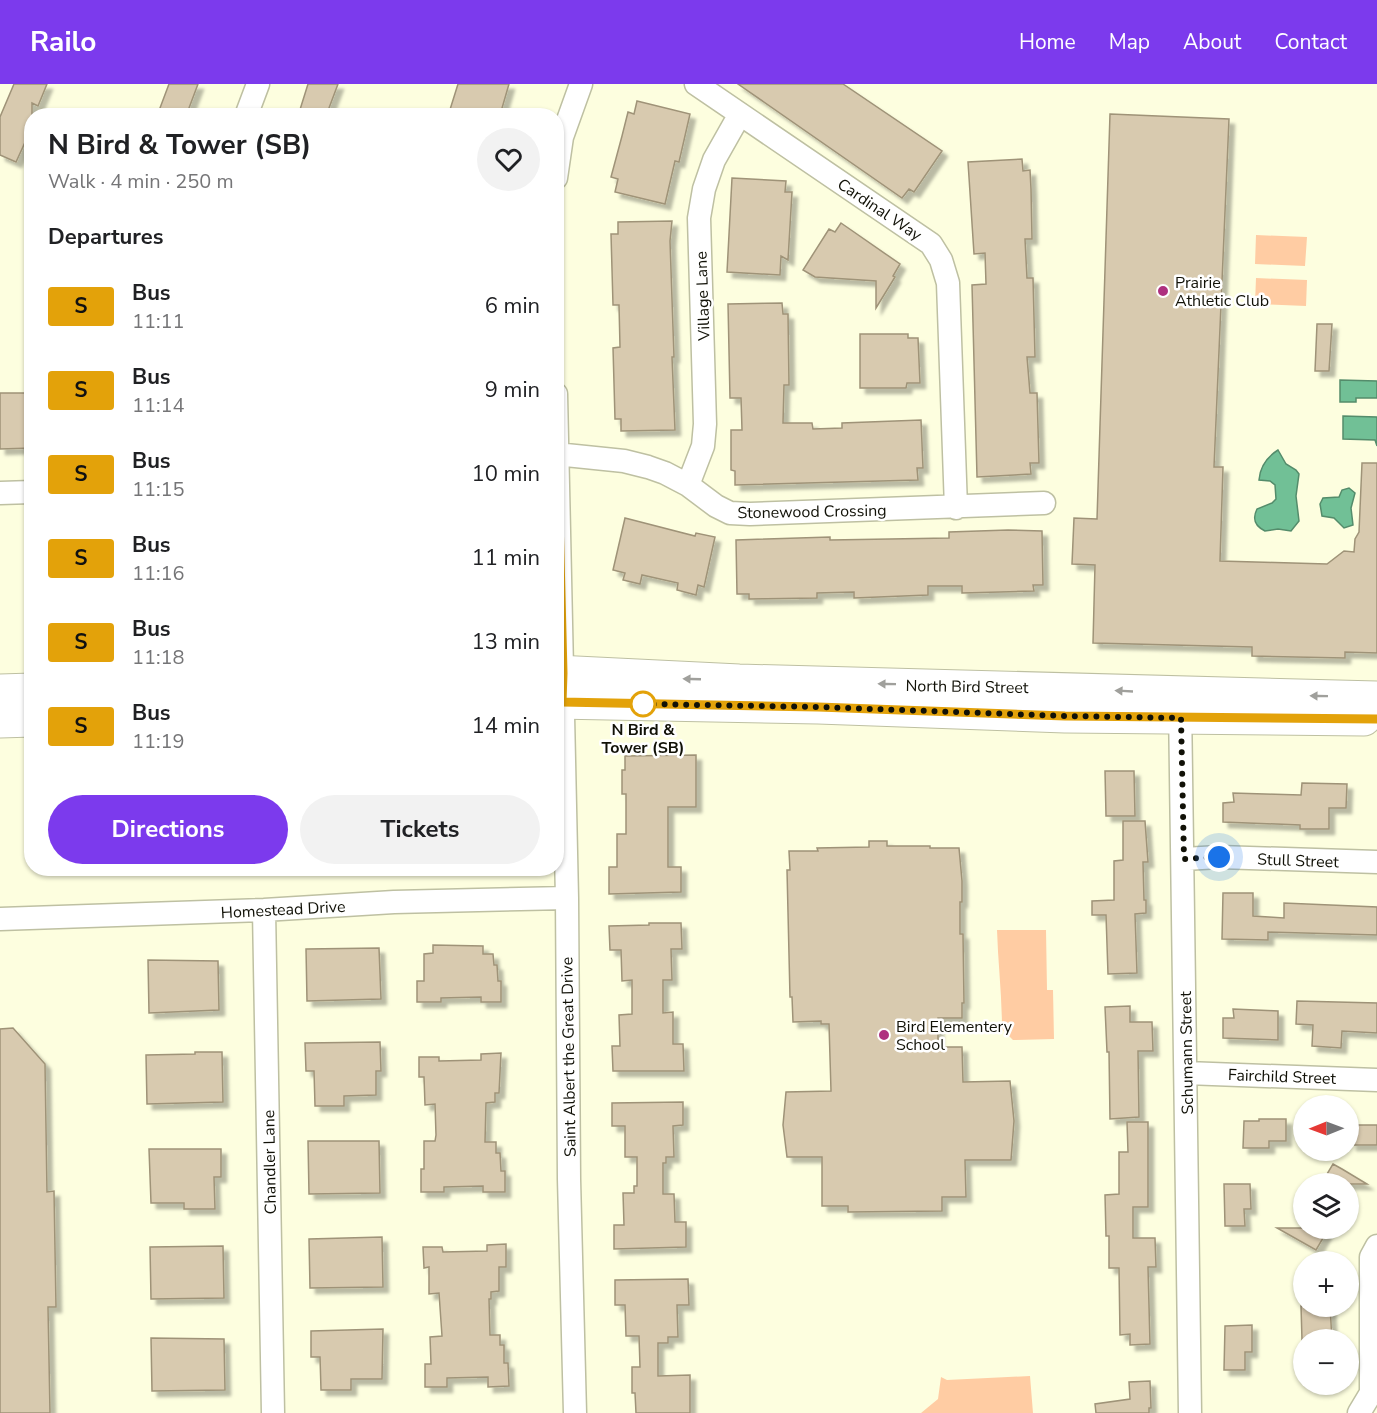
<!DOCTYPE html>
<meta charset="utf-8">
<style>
body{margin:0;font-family:"Nunito Sans",sans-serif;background:#f2f2f2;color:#202124;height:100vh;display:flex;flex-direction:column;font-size:22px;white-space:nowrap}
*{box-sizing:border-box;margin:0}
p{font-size:20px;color:#757577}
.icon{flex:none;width:33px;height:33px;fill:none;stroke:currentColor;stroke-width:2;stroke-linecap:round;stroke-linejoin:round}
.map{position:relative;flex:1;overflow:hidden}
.details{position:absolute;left:24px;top:24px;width:540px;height:768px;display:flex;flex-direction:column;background:#fff;border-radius:24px;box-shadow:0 2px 4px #0004}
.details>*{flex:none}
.badge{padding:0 12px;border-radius:4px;font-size:21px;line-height:39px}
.needle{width:39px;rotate:269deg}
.tools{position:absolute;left:1293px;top:1011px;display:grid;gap:12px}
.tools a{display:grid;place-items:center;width:66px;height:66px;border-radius:50%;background:#fff;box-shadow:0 2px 4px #0004;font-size:30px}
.you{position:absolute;width:30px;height:30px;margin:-15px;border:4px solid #fff;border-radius:50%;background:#1a73e8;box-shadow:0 0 0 9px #1a73e833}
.map>.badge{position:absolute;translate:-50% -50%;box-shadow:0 0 0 3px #fff}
h2{padding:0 24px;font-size:22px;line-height:54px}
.round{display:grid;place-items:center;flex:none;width:63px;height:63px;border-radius:32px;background:#f2f2f2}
.summary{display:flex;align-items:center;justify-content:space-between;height:102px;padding:0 24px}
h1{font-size:28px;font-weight:700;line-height:45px}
.primary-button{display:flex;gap:12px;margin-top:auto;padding:12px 24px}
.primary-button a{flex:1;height:69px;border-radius:36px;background:#7c3aed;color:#fff;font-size:24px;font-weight:700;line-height:69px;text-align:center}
.primary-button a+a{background:#f2f2f2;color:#202124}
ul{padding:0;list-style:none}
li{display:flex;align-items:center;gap:18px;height:84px;padding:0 24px}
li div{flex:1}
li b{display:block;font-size:22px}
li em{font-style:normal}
li .badge{min-width:66px;font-weight:700;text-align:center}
header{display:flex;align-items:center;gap:36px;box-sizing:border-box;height:84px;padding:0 30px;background:#7c3aed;color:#fff}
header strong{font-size:28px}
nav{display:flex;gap:33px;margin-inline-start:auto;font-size:21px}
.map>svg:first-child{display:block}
.green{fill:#ffcca3}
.water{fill:#71c096;stroke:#548c6b;stroke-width:1.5}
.building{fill:#d8caaf;stroke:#9f9378;stroke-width:1.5;filter:url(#shadow)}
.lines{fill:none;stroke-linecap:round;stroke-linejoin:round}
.street-casing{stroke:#bec0a2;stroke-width:25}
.secondary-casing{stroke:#bec0a2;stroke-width:35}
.street{stroke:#fff;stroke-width:22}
.secondary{stroke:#fff;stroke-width:33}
.oneway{fill:#a0a09c}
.line-casing{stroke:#fff;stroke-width:14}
.line{stroke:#e3a20a;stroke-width:9}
.walk{stroke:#111107;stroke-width:6;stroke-dasharray:0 10.8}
.poi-dot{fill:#ae307f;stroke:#fff;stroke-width:2}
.stop-dot{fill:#fff;stroke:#e3a20a;stroke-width:3}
.labels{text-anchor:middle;stroke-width:5;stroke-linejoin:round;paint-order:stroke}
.street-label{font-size:16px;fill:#111107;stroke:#fff}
.poi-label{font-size:16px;fill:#111107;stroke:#fff;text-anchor:start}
.stop-label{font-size:16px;font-weight:bold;fill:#111107;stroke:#fff}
</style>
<header>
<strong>Railo</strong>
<nav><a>Home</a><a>Map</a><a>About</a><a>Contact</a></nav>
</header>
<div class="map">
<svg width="1377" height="1329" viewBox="0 0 1377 1329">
<defs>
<filter id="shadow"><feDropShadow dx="5.5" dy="5.5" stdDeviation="1.5" flood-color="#0004"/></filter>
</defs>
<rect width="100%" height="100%" fill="#fdfedf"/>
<path class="green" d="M 1256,151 L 1307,153 L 1305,182 L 1255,180 Z
M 1256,194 L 1307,196 L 1306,222 L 1255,220 Z
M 997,846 L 1046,846 L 1047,906 L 1053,906 L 1054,955 L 1013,956 L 1002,945 C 1002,911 998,879 997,846 Z
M 1030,1292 L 1033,1329 L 921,1329 L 938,1315 L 941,1293 L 947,1296 Z"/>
<path class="water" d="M 1340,296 L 1377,297 L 1377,314 L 1356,314 L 1356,318 L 1340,318 Z
M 1343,332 L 1377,333 L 1377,362 L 1375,356 L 1343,355 Z
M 1278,366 L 1286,380 L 1296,386 L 1299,390 L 1296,412 L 1299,437 L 1291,447 L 1278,445 L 1265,447 C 1255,442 1252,435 1257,425 L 1272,419 L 1276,415 L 1275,401 L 1270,397 L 1259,396 C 1260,382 1267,373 1278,366 Z
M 1349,404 L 1355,409 L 1351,424 L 1353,441 L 1344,444 L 1334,434 L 1322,432 L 1320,420 L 1323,414 L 1339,413 L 1342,406 Z"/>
<path class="building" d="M 14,0 L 47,0 L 38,22 L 32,19 L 32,43 L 16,78 L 0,71 L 0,33 Z
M 169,0 L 198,0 L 186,32 L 157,32 Z
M 308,0 L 338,0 L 326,32 L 298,32 Z
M 458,0 L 509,0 L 500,31 L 490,28 L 489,32 L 448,32 Z
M 738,0 L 843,0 L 942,67 L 914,108 L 909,105 L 902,114 Z
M 637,17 L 690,30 L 679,78 L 675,77 L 665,120 L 615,108 L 618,95 L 611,93 L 622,52 L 628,28 L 634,30 Z
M 1110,30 L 1229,35 L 1214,383 L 1223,383 L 1220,477 L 1327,480 L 1344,467 L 1354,468 L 1355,455 L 1359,448 L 1362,379 L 1377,379 L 1377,569 L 1345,568 L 1345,574 L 1252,572 L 1252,563 L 1093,559 L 1095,481 L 1072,480 L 1074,434 L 1097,435 Z
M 1022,75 L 1023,87 L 1030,86 L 1031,105 L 1032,155 L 1025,155 L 1027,194 L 1033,194 L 1035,273 L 1027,273 L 1030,309 L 1037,309 L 1039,379 L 1030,379 L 1031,390 L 977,393 L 972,201 L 986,200 L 985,169 L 974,170 L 968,78 Z
M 732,94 L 786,97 L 785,108 L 792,108 L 788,176 L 781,172 L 780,191 L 727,188 Z
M 672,137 L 670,157 L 674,273 L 672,273 L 675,346 L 621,347 L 621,335 L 615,335 L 613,264 L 620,263 L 619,221 L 613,221 L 611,150 L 618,150 L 618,138 Z
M 841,139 L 900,180 L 893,192 L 895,193 L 876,224 L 876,197 L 815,193 L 803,186 L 829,145 L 835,148 Z
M 782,219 L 783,230 L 788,230 L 789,301 L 784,301 L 783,339 L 812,339 L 813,345 L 842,344 L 842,339 L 921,336 L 923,384 L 917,384 L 918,396 L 735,401 L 735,387 L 731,386 L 731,346 L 742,346 L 741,314 L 730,314 L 728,220 Z
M 1317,240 L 1332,240 L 1329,287 L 1315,287 Z
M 860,250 L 908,250 L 908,254 L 918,254 L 920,299 L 907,299 L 906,304 L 860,304 Z
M 0,309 L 32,309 L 32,364 L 0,365 Z
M 625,434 L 695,452 L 696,449 L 715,453 L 704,503 L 698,501 L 696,511 L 677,506 L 678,499 L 642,491 L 640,500 L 623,496 L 625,489 L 613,486 Z
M 1008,446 L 1042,447 L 1043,501 L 1033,501 L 1034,507 L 962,509 L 962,502 L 928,502 L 928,511 L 854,514 L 854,508 L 817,509 L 817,514 L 749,515 L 749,510 L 737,510 L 736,456 L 830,453 L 830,456 L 949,454 L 949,448 Z
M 696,671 L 696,723 L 668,723 L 668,783 L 681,783 L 681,808 L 609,810 L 609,783 L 617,783 L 617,750 L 626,750 L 626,710 L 622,710 L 622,686 L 625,686 L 625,672 Z
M 1105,687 L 1134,687 L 1135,732 L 1106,732 Z
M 1302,699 L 1347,700 L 1346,724 L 1329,724 L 1329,745 L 1300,745 L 1300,741 L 1223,738 L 1223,719 L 1234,718 L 1233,709 L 1301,711 Z
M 1123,737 L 1145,737 L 1148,778 L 1143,778 L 1144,816 L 1146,816 L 1146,829 L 1135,830 L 1137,889 L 1108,890 L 1106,831 L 1092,831 L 1092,817 L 1114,816 L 1114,777 L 1123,776 Z
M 869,757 L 887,757 L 887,762 L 930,762 L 930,764 L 959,764 L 962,797 L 962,818 L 960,818 L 960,850 L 963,850 L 964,919 L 962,919 L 962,934 L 938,934 L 938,963 L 962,963 L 963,998 L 1010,997 L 1014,1037 L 1011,1076 L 965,1076 L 966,1113 L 942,1113 L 942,1127 L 848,1128 L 848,1122 L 822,1122 L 822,1073 L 787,1073 L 783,1041 L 786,1008 L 831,1007 L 829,940 L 821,940 L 821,937 L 793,938 L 792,913 L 790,913 L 787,786 L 790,786 L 789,767 L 818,767 L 817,764 L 869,763 Z
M 1223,809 L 1253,809 L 1253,832 L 1284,834 L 1284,819 L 1377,823 L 1377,851 L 1268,848 L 1268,856 L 1222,855 Z
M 649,839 L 681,839 L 682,865 L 671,865 L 672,896 L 663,896 L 663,929 L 673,928 L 673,960 L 683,960 L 684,987 L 613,987 L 612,962 L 620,962 L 619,931 L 632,930 L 632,896 L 622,897 L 621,866 L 610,866 L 609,842 L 649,841 Z
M 433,861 L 483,862 L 483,870 L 493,870 L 494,881 L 497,881 L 498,897 L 501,897 L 501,918 L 481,918 L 481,913 L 441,914 L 441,918 L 417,918 L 417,897 L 424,897 L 424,870 L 433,869 Z
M 379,864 L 381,915 L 307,917 L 306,865 Z
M 148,876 L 218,877 L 219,926 L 149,929 Z
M 1297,917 L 1377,919 L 1377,949 L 1342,947 L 1341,964 L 1312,962 L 1313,941 L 1296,940 Z
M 1130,922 L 1130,938 L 1152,938 L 1153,967 L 1138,967 L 1139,1033 L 1110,1035 L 1109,968 L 1107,968 L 1105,923 Z
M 1233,925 L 1278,927 L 1278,956 L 1223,954 L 1223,934 L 1234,934 Z
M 13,944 L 45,980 L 47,1108 L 54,1107 L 56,1223 L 48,1223 L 50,1329 L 0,1329 L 0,945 Z
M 380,958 L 381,987 L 376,987 L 376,1011 L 344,1012 L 344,1022 L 315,1022 L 314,987 L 306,987 L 305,959 Z
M 195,968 L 222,968 L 223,1018 L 147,1020 L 146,971 L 195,970 Z
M 501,969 L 499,1009 L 495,1009 L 495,1018 L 486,1019 L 485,1058 L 496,1058 L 496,1069 L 500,1069 L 501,1087 L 505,1087 L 505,1108 L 483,1108 L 483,1102 L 444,1103 L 444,1108 L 421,1108 L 421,1085 L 424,1085 L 424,1057 L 435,1057 L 436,1051 L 435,1020 L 425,1021 L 424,993 L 419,993 L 419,973 L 439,973 L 439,977 L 481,976 L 481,970 Z
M 683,1018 L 683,1041 L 673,1042 L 674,1073 L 666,1073 L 666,1079 L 663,1079 L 663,1110 L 674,1110 L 675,1138 L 686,1138 L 686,1163 L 614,1165 L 614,1141 L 624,1141 L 623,1109 L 634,1109 L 634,1102 L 637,1102 L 637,1073 L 625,1073 L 625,1042 L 612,1042 L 612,1019 Z
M 1259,1035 L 1286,1035 L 1286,1057 L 1269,1057 L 1269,1064 L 1243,1064 L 1244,1037 L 1259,1037 Z
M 1127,1038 L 1148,1038 L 1148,1123 L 1133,1123 L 1133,1154 L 1155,1154 L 1156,1183 L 1148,1183 L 1150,1260 L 1130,1261 L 1130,1250 L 1120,1251 L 1119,1184 L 1109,1184 L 1109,1152 L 1106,1152 L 1105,1111 L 1119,1110 L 1119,1068 L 1128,1068 Z
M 1352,1041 L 1377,1041 L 1377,1061 L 1351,1061 Z
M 308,1057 L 379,1057 L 380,1109 L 309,1110 Z
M 149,1065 L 221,1065 L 221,1093 L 214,1093 L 215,1125 L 184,1125 L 184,1119 L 151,1119 Z
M 1333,1080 L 1342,1085 L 1367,1100 L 1321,1100 Z
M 1224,1100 L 1250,1100 L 1251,1125 L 1244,1125 L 1245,1142 L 1225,1142 Z
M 1277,1144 L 1329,1144 L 1316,1166 Z
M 382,1153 L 383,1203 L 310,1204 L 309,1155 Z
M 506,1160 L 506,1183 L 499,1183 L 499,1207 L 491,1208 L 491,1215 L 489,1215 L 490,1251 L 500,1251 L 500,1261 L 504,1261 L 504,1279 L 508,1279 L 509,1302 L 488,1303 L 488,1293 L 447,1294 L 447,1303 L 425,1303 L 425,1280 L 431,1280 L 430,1253 L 442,1252 L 439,1209 L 429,1210 L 429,1183 L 424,1184 L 423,1163 L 442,1163 L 443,1168 L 487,1167 L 487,1161 Z
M 223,1162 L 224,1214 L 151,1215 L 150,1163 Z
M 688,1195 L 689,1221 L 677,1221 L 678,1253 L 668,1253 L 668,1259 L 658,1259 L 658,1292 L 690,1291 L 690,1329 L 636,1329 L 635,1309 L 632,1309 L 632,1283 L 640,1283 L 639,1252 L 626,1252 L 625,1221 L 615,1221 L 615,1196 Z
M 1301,1222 L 1330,1222 L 1332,1256 L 1302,1256 Z
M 1252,1241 L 1252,1268 L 1245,1268 L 1245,1286 L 1224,1286 L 1225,1242 Z
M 383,1245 L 382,1295 L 351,1295 L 351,1306 L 321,1306 L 320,1273 L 311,1273 L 311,1247 Z
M 151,1254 L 224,1255 L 225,1306 L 152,1307 Z
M 1150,1297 L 1151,1324 L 1149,1324 L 1149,1329 L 1096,1329 L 1095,1320 L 1130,1315 L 1129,1298 Z"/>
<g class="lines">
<defs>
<path id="street" d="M 696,0 L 931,160 L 941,176 L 948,199 L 956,424
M 246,32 L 258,0
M 556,94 L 562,53 L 581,0
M 556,310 L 567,814 L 569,1095 L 575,1329
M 556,370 L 624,377 L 648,383 L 665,389 L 688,401 L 716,422 L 730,429 L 750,430 L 1044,419
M 688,401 L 703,362 L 705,340 L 699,134 L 704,105 L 714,76 L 740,30
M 0,409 L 32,408
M 1180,620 L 1190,1329
M 1184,775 L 1219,773 L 1377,778
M 264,826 L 273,1329
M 0,835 L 264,826 L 394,818 L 567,814
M 1186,989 L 1377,996
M 1377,1162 L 1371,1173 L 1371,1309 L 1377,1303
M 1359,1329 L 1371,1309"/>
<path id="secondary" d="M 556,588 L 739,597 L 1377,614
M 0,607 L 32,606
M 556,618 L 818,623 L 1065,632 L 1364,635
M 0,637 L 32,636"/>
</defs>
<use href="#street" class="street-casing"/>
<use href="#secondary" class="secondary-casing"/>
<use href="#street" class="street"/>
<use href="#secondary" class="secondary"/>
</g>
<defs><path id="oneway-solid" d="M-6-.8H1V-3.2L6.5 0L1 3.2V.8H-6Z" transform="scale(1.5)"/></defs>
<g class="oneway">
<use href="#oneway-solid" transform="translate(692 595) rotate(-178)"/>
<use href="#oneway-solid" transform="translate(887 600) rotate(-179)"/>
<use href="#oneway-solid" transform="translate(1124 607) rotate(-177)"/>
<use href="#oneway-solid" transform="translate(1319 612) rotate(-179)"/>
</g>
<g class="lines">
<defs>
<path id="line" d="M 556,315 L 563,589 L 562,618 L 818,623 L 1065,632 L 1377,635"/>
</defs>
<use href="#line" class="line-casing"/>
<use href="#line" class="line"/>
<path class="walk" d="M 643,620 L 818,623 L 1065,632 L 1181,634 L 1184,775 L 1219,773"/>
</g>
<g class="poi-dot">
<circle cx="1163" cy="207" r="6"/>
<circle cx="884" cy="951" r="6"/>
</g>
<circle class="stop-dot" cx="643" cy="620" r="12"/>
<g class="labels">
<g class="street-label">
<text transform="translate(880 125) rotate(34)" y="6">Cardinal Way</text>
<text transform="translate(702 212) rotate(-92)" y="6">Village Lane</text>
<text transform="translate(812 427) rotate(-1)" y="6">Stonewood Crossing</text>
<text transform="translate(967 602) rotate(1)" y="6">North Bird Street</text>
<text transform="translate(1298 776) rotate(2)" y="6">Stull Street</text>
<text transform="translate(283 825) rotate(-3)" y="6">Homestead Drive</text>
<text transform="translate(1186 969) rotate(-91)" y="6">Schumann Street</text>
<text transform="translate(568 973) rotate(-91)" y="6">Saint Albert the Great Drive</text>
<text transform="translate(1282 992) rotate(2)" y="6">Fairchild Street</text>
<text transform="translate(269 1078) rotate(-91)" y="6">Chandler Lane</text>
</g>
<g class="poi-label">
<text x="1175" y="204">Prairie<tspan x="1175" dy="18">Athletic Club</tspan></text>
<text x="896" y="948">Bird Elementery<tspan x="896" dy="18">School</tspan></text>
</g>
<g class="stop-label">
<text x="643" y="651">N Bird &amp;<tspan x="643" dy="18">Tower (SB)</tspan></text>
</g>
</g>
</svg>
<div class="tools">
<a><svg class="needle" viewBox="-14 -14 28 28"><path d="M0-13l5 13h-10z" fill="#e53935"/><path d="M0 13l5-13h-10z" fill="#757577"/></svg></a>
<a><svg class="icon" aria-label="layers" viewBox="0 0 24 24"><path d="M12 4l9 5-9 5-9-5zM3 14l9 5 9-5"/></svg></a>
<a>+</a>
<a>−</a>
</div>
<div class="you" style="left:1219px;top:773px"></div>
<section class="details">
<div class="summary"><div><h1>N Bird &amp; Tower (SB)</h1><p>Walk · 4 min · 250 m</p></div><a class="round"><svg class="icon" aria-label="heart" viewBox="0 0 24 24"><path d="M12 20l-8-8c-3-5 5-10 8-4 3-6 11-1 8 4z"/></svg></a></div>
<h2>Departures</h2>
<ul>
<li><span class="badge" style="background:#e3a20a;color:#111">S</span><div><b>Bus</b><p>11:11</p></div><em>6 min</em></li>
<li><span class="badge" style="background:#e3a20a;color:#111">S</span><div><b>Bus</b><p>11:14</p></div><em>9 min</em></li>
<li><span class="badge" style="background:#e3a20a;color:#111">S</span><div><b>Bus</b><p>11:15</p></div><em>10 min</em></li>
<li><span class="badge" style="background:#e3a20a;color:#111">S</span><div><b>Bus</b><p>11:16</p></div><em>11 min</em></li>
<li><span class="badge" style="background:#e3a20a;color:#111">S</span><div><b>Bus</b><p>11:18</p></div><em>13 min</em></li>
<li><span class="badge" style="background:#e3a20a;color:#111">S</span><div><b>Bus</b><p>11:19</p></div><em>14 min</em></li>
</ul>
<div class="primary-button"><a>Directions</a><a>Tickets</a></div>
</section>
</div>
